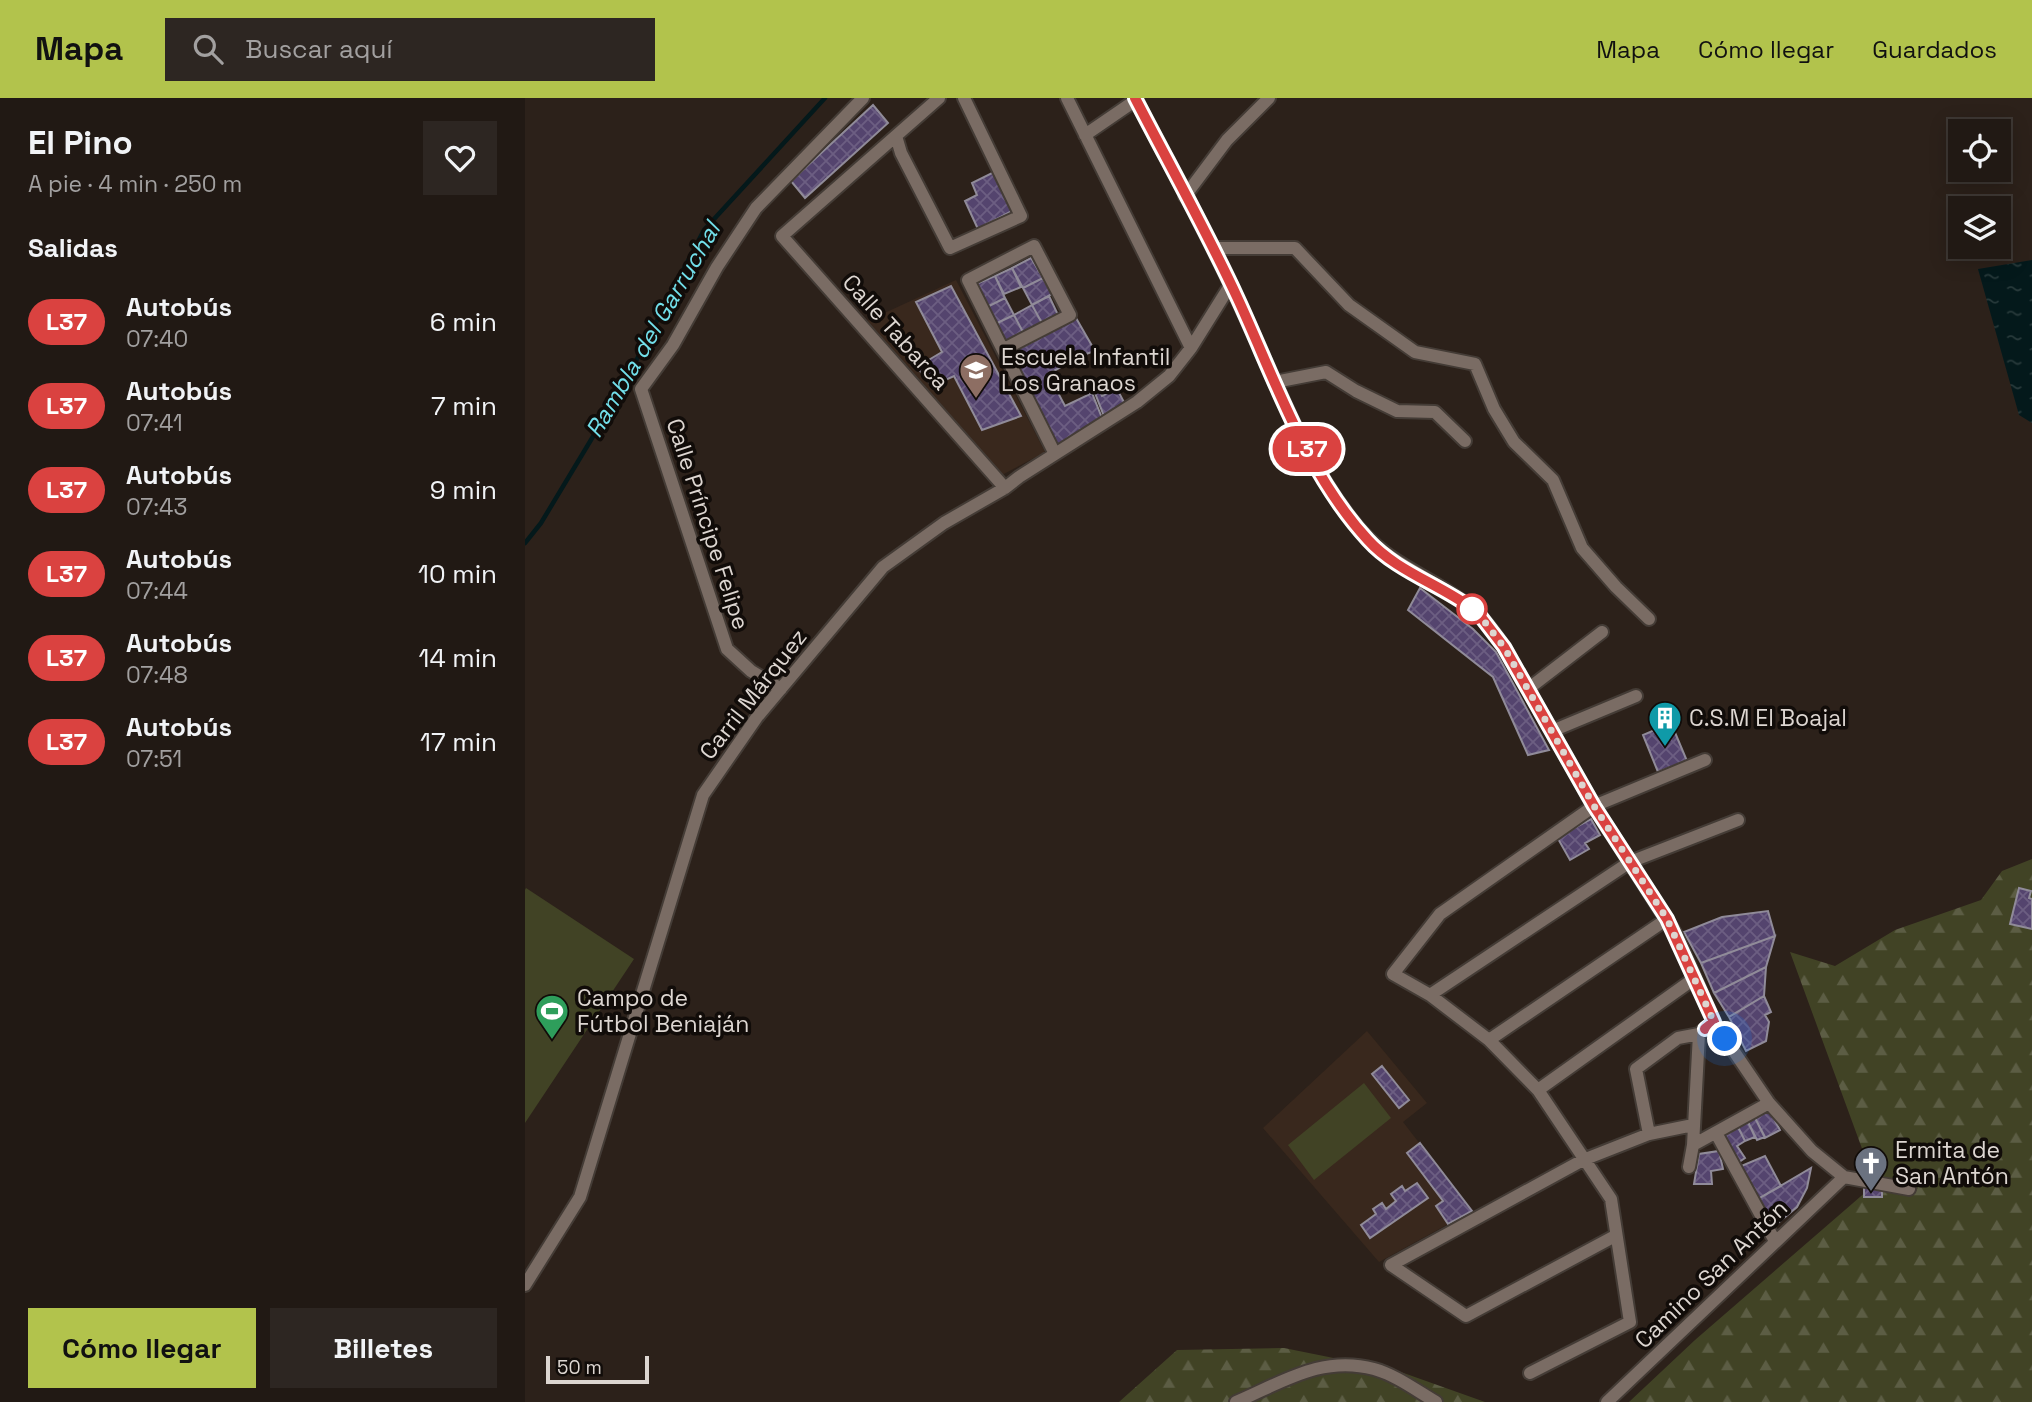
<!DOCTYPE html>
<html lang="es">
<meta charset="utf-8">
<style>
body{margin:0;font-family:"Space Grotesk",sans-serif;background:#2d2622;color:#f1f3f6;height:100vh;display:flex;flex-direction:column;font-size:26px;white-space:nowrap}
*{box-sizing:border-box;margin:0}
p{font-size:23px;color:#a2a0a0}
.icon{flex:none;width:38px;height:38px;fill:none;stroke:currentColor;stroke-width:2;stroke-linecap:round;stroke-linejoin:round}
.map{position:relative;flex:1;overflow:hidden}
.side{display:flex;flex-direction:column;background:#211914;width:525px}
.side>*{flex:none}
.badge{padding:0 14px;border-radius:23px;font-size:24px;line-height:46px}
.controls{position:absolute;left:1423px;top:21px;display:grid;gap:14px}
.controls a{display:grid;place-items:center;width:63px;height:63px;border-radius:0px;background:#211914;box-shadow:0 4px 18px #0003,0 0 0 2px #3e3834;font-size:35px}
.scale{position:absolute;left:21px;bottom:18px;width:103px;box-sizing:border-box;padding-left:7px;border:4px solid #ddd6d1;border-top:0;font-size:19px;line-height:24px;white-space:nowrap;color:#ddd6d1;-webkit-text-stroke:5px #110c09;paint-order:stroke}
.you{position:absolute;width:35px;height:35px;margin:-18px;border:5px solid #fff;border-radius:50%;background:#1a73e8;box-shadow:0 0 0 10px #1a73e833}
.map>.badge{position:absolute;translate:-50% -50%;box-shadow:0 0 0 4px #fff}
h2{padding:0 28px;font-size:26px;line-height:63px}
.round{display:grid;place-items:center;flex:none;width:74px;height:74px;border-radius:0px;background:#2d2622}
.overview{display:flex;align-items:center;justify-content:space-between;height:119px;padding:0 28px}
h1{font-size:33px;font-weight:700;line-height:52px}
.action{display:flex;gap:14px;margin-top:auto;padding:14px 28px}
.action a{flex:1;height:80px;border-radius:0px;background:#b2c34c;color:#111;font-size:28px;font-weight:700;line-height:80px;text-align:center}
.action a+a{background:#2d2622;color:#f1f3f6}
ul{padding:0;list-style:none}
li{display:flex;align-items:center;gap:21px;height:84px;padding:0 28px}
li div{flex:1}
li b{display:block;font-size:26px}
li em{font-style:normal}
li .badge{min-width:77px;font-weight:700;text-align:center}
header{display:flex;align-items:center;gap:42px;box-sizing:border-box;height:98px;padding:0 35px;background:#b2c34c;color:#111}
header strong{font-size:33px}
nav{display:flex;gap:38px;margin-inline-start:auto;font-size:24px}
.search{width:490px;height:63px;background:#2d2622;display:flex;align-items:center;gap:18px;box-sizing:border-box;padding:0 24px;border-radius:0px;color:#a2a0a0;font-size:26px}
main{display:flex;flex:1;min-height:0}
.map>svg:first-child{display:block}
.built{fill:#39281d}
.forest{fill:url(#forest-firs)}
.pitch{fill:#414325}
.water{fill:url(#water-ripples)}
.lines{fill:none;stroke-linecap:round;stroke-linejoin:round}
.stream{stroke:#04191b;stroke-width:4.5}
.building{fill:url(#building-cross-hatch);stroke:#908b99;stroke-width:2}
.street-casing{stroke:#443c36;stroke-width:16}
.street{stroke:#7a6c64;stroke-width:12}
.line-casing{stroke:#fff;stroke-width:16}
.line{stroke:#da4240;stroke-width:10}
.walk{stroke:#ddd6d1;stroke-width:7;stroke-dasharray:0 12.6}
.stop-dot{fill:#fff;stroke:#da4240;stroke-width:3.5}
.labels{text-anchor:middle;stroke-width:7;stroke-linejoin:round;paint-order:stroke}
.street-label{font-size:23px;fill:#ddd6d1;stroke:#110c09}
.poi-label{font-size:23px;fill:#ddd6d1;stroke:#110c09;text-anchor:start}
.water-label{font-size:24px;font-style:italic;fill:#72dfea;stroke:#110c09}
</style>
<header>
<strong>Mapa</strong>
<div class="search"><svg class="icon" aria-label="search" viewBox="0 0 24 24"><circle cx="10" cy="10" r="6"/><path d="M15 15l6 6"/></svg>Buscar aquí</div>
<nav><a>Mapa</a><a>Cómo llegar</a><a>Guardados</a></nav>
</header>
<main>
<section class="side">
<div class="overview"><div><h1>El Pino</h1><p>A pie · 4 min · 250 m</p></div><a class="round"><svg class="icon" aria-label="heart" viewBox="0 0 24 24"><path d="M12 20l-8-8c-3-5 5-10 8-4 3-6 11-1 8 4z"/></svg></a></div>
<h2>Salidas</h2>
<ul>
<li><span class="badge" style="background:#da4240;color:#fff">L37</span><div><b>Autobús</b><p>07:40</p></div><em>6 min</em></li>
<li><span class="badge" style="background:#da4240;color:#fff">L37</span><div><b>Autobús</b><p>07:41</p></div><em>7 min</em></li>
<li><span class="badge" style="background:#da4240;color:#fff">L37</span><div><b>Autobús</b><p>07:43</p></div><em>9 min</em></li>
<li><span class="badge" style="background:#da4240;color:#fff">L37</span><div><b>Autobús</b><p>07:44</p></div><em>10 min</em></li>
<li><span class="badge" style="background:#da4240;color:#fff">L37</span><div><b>Autobús</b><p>07:48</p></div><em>14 min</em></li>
<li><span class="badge" style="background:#da4240;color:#fff">L37</span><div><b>Autobús</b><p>07:51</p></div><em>17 min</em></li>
</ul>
<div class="action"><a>Cómo llegar</a><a>Billetes</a></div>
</section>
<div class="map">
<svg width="1507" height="1304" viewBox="0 0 1507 1304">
<defs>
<pattern id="forest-firs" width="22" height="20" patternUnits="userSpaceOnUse" patternTransform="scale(1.75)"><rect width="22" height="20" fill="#414325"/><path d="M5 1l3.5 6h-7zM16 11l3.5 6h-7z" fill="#5c5d44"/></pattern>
<pattern id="water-ripples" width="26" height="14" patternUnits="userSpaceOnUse" patternTransform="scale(1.75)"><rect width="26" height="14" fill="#04191b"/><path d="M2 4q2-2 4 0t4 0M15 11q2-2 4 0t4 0" fill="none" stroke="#283a3b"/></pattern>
<pattern id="building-cross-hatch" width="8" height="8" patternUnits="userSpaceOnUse" patternTransform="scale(1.75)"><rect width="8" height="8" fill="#54446e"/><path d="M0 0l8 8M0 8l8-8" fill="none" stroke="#6c5e82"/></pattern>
</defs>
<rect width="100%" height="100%" fill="#2c211a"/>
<path class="built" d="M 431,182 L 520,354 L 475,378 L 340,224 Z
M 842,933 L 902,1005 L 878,1024 L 947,1113 L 854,1164 L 738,1030 Z"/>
<path class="forest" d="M 1507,761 L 1507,1304 L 1104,1304 L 1170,1242 L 1350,1086 L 1265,854 L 1310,868 L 1370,832 L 1456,802 L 1477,773 Z
M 759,1250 L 873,1273 L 960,1304 L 594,1304 L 652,1252 Z"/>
<path class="pitch" d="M 1,790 L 109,861 L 0,1025 L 0,792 Z
M 839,985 L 866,1020 L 789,1082 L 763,1047 Z"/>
<path class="water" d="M 1507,162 L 1507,325 L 1494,317 L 1453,171 Z"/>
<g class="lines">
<path class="stream" d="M 0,445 L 16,425 L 96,292 L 179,132 L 300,0"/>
</g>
<path class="building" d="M 348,7 L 363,25 L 280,100 L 266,83 Z
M 469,74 L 487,113 L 453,131 L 440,103 L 452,97 L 447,85 Z
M 506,160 L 518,180 L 498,190 L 487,170 Z
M 487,170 L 496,189 L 479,196 L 470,178 Z
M 470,178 L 480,200 L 462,209 L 451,186 Z
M 518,180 L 527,196 L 507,207 L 498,190 Z
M 426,188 L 496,318 L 457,332 L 429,278 L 407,288 L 392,269 L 417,254 L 391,204 Z
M 524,198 L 534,219 L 518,227 L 507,207 Z
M 480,200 L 489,217 L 470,226 L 462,209 Z
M 507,207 L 518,227 L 499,236 L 489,217 Z
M 489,217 L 499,236 L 480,246 L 470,226 Z
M 551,220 L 570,253 L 558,257 L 523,276 L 540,308 L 567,295 L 577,320 L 531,348 L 485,256 Z
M 573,289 L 577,298 L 592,291 L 600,306 L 579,318 L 568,290 Z
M 895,490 L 948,531 L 971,554 L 1024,652 L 1003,657 L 968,579 L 883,512 Z
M 1146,625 L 1162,663 L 1133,674 L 1118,637 Z
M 1066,721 L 1075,737 L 1060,745 L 1064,751 L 1045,762 L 1032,739 Z
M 1494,790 L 1506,793 L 1504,800 L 1507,801 L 1507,831 L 1485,826 Z
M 1243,813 L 1250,838 L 1176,865 L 1159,834 L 1197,819 Z
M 1250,838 L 1241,869 L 1189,895 L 1176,865 Z
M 1241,869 L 1239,898 L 1204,919 L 1189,895 Z
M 1239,898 L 1246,914 L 1240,917 L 1244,924 L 1241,943 L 1221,953 L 1204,919 Z
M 857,968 L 884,1002 L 874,1010 L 847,976 Z
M 1243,1010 L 1255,1032 L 1240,1040 L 1229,1018 Z
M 1229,1018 L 1240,1039 L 1232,1042 L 1222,1022 Z
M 1222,1022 L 1230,1039 L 1220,1043 L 1212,1027 Z
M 1212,1027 L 1220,1043 L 1212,1048 L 1220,1060 L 1214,1064 L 1198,1035 Z
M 895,1045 L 947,1113 L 923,1126 L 911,1108 L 918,1103 L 882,1055 Z
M 1194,1053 L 1198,1071 L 1186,1073 L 1187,1086 L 1169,1086 L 1174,1056 Z
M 1240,1058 L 1256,1088 L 1233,1101 L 1214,1069 Z
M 1286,1070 L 1282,1090 L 1272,1109 L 1248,1129 L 1233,1101 Z
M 892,1085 L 903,1100 L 845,1140 L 836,1127 L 851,1116 L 848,1111 L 857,1105 L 861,1111 L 871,1103 L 866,1096 L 877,1088 L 880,1093 Z
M 1339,1089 L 1357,1089 L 1357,1099 L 1339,1099 Z"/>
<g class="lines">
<defs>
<path id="street" d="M 414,0 L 257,138 L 480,390
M 542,0 L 666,250
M 610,0 C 646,69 684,138 716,209 C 750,281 777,358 826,421 C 862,468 902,475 945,509 C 959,520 969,535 979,549 L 1069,708 L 1150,835 L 1189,924 L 1244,1005 L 1287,1053 L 1319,1079 L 1384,1091
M 560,37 L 611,2
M 371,38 L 376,55 L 425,150 L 496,118 L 439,0
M 660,98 L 702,42 L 744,0
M 688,150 L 770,150 L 824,207 L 890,254 L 950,266 L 969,311 L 989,344 L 1028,382 L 1057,450 L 1091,489 L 1124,521
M 479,251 L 545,217 L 509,148 L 443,182 L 530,356
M 750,284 L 801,274 L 831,293 L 872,313 L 910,314 L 940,343
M 256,591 L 226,573 L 202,551 L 116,291 L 148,247 L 192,169 L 231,110 L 338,0
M 1003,591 L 1077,534
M 1027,633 L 1111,598
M 905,897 L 1105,764 L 1213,722
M 964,942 L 1142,821
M 1013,992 L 1170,880
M 1191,1035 L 1250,1143
M 1124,1036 L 1111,971 L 1153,940 L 1174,936 L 1189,924
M 1168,1047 L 1244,1005
M 1164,1069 L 1168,1047 L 1174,936
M 1090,1138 L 941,1218 L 866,1167 L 1058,1062 L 1124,1036 L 1168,1027
M 0,1187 L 55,1099 L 178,697 L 232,619 L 358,469 L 419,425 L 480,390 L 494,379 L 612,304 L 644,278 L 666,250 L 706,186
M 1005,1275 L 1105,1224 L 1086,1101 L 1013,992 L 964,942 L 905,897 L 868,876 L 915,816 L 1069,708 L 1180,662
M 711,1304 C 758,1284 797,1257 849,1271 C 871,1277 892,1293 911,1304
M 1082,1304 L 1319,1079"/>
</defs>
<use href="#street" class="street-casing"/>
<use href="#street" class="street"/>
</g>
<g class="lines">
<defs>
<path id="line" d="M 610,0 C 644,66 681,132 712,199 C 750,281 781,375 843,442 C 870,472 913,486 945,509 L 956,519 L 979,549 L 1069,708 L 1142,821 L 1189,924 L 1180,931"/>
</defs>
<use href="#line" class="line-casing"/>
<use href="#line" class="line"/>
<path class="walk" d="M 947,511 L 945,509 L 956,519 L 979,549 L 1069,708 L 1142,821 L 1189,924 L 1200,941"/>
</g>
<defs>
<symbol id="school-pin" viewBox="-11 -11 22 30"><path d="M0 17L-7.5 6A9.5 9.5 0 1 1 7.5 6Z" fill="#8d6e63" stroke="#110c09"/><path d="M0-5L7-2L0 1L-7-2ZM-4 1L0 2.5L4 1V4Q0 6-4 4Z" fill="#fff"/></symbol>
<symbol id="building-pin" viewBox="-11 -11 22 30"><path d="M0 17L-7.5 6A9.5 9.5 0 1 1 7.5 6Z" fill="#0f9aa8" stroke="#110c09"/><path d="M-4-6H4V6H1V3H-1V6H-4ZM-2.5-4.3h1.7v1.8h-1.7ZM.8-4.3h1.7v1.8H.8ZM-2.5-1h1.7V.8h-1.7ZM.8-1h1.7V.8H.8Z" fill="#fff"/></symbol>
<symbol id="stadium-pin" viewBox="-11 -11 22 30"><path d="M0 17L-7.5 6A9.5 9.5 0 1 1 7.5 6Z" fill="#2e9e5b" stroke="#110c09"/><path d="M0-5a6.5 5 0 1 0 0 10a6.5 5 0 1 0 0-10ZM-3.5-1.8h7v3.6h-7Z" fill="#fff"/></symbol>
<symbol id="church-pin" viewBox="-11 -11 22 30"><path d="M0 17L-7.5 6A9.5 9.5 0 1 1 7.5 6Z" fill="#6b7280" stroke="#110c09"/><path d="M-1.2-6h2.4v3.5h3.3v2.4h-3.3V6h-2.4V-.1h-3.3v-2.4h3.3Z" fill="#fff"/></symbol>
</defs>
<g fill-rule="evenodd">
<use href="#school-pin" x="432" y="253" width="38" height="52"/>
<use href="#building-pin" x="1121" y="601" width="38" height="52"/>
<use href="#stadium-pin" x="8" y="894" width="38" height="52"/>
<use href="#church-pin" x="1327" y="1046" width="38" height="52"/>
</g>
<circle class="stop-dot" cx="947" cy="511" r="14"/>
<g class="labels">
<g class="street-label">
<text transform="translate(371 234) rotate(48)" y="8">Calle Tabarca</text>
<text transform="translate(183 426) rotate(72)" y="8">Calle Príncipe Felipe</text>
<text transform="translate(228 596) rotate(-52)" y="8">Carril Márquez</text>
<text transform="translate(1186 1176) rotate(-44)" y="8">Camino San Antón</text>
</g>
<g class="poi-label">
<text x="476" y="267">Escuela Infantil<tspan x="476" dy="26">Los Granaos</tspan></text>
<text x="1164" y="628">C.S.M El Boajal</text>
<text x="52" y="908">Campo de<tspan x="52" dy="26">Fútbol Beniaján</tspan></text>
<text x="1370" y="1060">Ermita de<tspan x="1370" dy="26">San Antón</tspan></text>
</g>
<g class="water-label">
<text transform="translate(128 232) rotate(-60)" y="8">Rambla del Garruchal</text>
</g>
</g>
</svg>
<div class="controls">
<a><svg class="icon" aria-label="locate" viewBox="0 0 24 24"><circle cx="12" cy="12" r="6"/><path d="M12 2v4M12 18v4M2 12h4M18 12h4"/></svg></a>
<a><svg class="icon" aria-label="layers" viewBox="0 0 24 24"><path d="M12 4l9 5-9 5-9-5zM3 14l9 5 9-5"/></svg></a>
</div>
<div class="scale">50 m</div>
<div class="you" style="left:1200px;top:941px"></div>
<b class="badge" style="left:782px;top:351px;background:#da4240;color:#fff">L37</b>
</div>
</main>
